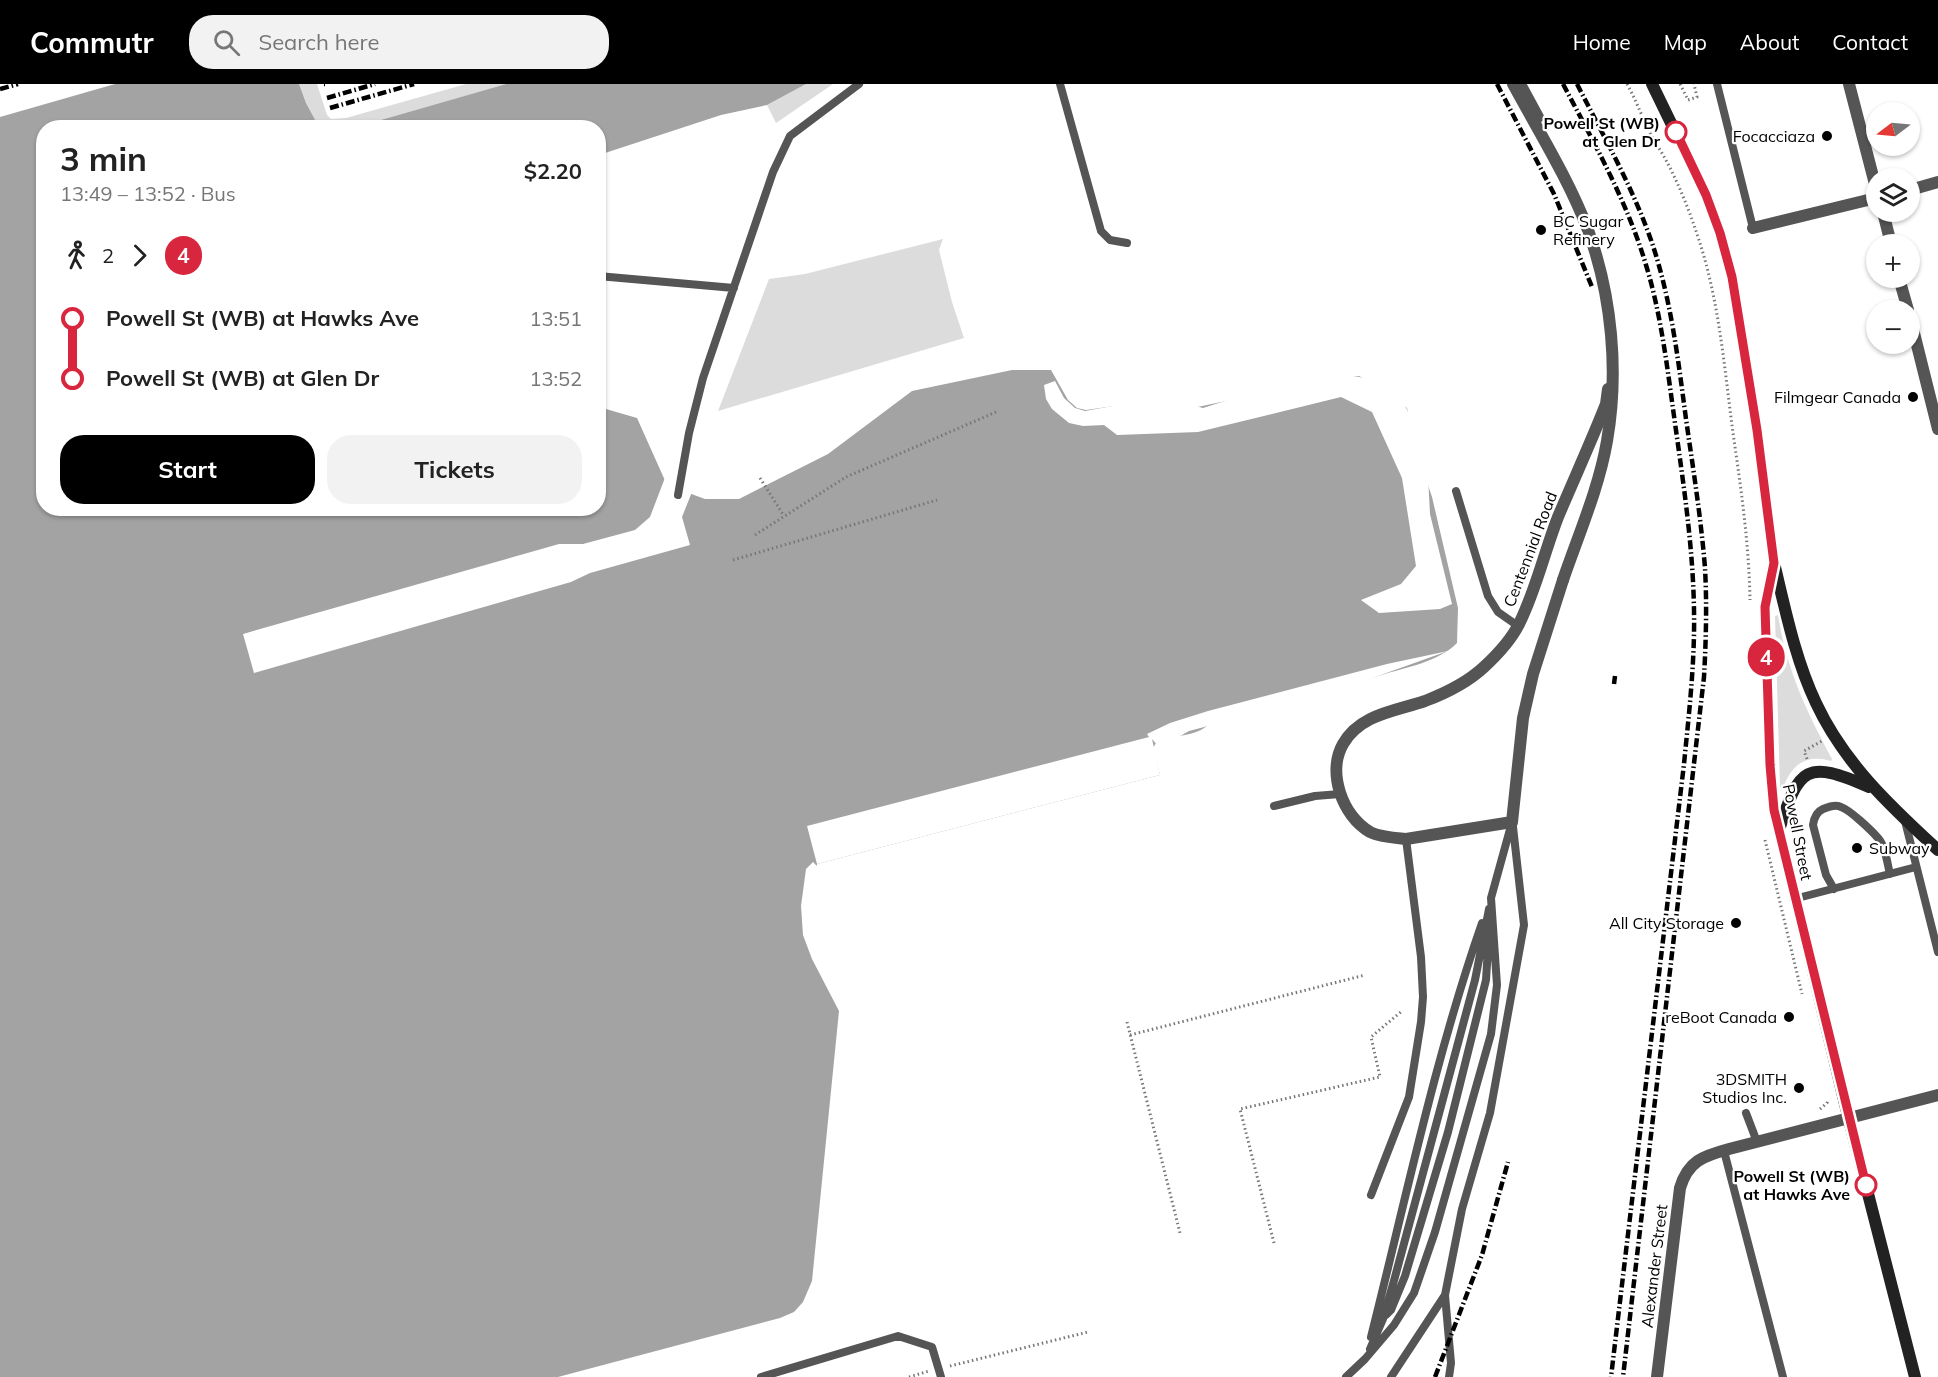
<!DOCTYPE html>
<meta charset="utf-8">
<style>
body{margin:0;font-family:Mulish,sans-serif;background:#f2f2f2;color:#222;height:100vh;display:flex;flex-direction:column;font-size:22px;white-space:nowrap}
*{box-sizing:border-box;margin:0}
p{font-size:20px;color:#767676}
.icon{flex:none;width:33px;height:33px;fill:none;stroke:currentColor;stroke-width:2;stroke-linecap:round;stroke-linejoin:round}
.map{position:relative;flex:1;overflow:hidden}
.panel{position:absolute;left:36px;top:36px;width:570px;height:396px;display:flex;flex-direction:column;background:#fff;border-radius:24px;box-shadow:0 2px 4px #0004}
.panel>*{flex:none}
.badge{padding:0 12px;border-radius:20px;font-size:21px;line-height:39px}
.needle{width:39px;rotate:254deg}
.tools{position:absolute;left:1866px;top:18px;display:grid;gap:12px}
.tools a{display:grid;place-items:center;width:54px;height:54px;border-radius:50%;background:#fff;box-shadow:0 2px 4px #0004;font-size:30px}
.map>.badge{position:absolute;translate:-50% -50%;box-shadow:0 0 0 3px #fff}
.legs{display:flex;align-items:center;gap:9px;height:66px;padding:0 24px;font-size:20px}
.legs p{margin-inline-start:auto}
.head{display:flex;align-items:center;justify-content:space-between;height:102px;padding:0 24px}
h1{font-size:33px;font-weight:700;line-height:45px}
.button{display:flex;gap:12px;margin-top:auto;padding:12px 24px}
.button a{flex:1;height:69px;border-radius:24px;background:#000;color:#fff;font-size:24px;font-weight:700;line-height:69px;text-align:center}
.button a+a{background:#f2f2f2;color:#222}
ul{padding:0 24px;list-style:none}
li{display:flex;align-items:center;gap:21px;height:60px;font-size:22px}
li i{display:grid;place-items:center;width:9px;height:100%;margin:0 8px;background:currentColor}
li i::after{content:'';width:15px;height:15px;margin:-8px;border:4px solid;border-radius:50%;background:#fff}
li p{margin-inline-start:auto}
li:first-child i{background:linear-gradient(#0000 50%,currentColor 0)}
li:last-child i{background:linear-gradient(currentColor 50%,#0000 0)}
header{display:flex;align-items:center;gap:36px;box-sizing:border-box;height:84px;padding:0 30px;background:#000;color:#fff}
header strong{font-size:28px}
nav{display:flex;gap:33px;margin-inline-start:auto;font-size:21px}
.search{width:420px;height:54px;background:#f2f2f2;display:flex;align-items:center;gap:15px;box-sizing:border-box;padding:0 21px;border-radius:24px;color:#767676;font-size:22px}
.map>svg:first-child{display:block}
.green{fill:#dcdcdc}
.water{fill:#a3a3a3}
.pier{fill:#fff}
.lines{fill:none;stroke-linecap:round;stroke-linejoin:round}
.path{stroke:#777;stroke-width:3;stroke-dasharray:1.5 3;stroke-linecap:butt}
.lane{stroke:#555;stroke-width:8}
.street{stroke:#555;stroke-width:12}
.secondary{stroke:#222;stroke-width:12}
.rail{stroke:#000;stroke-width:4.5;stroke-dasharray:9 3 1.5 3;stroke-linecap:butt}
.street-bridge{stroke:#555;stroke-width:12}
.line-1-casing{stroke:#fff;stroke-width:14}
.line-1{stroke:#d7263d;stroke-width:9}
.stop-1-dot{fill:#fff;stroke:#d7263d;stroke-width:3}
.poi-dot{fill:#000;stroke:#fff;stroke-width:2}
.labels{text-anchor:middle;stroke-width:4.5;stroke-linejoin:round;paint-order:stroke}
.stop-label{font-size:16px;font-weight:bold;fill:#000;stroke:#fff;text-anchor:end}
.poi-label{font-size:16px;fill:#000;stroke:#fff;text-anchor:end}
.street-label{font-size:16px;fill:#000;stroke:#fff}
</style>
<header>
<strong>Commutr</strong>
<div class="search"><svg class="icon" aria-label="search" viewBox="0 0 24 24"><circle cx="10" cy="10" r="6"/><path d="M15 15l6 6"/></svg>Search here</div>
<nav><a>Home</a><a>Map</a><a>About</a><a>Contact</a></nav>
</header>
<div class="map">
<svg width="1938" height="1293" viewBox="0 0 1938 1293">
<rect width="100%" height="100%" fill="#fff"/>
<path class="green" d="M 299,0 L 317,0 L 327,31 L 331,35 L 346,34 L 466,0 L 506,0 L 363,42 L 319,43 L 306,19 Z
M 806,0 L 833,0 L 776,39 L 767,21 Z
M 943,155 L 939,166 L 952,218 L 964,254 L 718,327 L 769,195 L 805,190 Z
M 1778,531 C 1787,587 1806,626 1832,675 L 1831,677 C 1806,670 1792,680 1783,704 L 1780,703 L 1775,532 Z"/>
<path class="water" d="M 0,0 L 299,0 L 306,19 L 319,43 L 321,43 L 44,44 L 44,424 L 598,424 L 599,323 L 637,334 L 667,401 L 705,415 L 739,415 L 828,370 L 912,307 L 1012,286 L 1051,286 L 1068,316 L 1077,324 L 1086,326 L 1114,322 L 1188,325 L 1340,293 L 1359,292 L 1390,307 L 1407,324 L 1416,365 L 1432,413 L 1458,524 L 1457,559 C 1440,577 1405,584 1381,591 C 1325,609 1268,624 1211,638 C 1199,652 1177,652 1159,654 L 1153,664 L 1160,691 L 817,780 L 811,842 L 821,875 L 847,920 L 816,1230 L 618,1293 L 0,1293 Z
M 506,0 L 806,0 L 767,21 L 721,31 L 599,71 L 598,44 L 357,43 Z"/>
<path class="pier" d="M 0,0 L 115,0 L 0,33 Z
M 1340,290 L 1372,295 L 1389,304 L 1404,319 L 1412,337 L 1428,392 L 1430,430 L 1452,520 L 1440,525 L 1379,529 L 1361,516 L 1401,500 L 1416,482 L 1402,394 L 1372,328 L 1341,313 L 1198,348 L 1117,351 L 1104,341 L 1083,342 L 1069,339 L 1052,325 L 1046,315 L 1044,301 L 1055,297 L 1064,314 L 1075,324 L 1085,327 L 1118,321 L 1161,320 L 1192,321 L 1203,324 L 1247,310 Z
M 666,391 L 669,399 L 692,408 L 682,433 L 690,461 L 590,489 L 571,498 L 254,589 L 243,550 L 559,460 L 583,460 L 635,446 L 650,433 Z
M 1448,567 L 1319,613 L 1189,647 L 1175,655 L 1161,657 L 1158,662 L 1152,655 L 1160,691 L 817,780 L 807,742 L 1149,653 L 1147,650 L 1170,639 L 1208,627 L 1387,580 Z
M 813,778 L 819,784 L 818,834 L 817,841 L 814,842 L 822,872 L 828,874 L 850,919 L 853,929 L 854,955 L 819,1231 L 809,1239 L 790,1247 L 629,1293 L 558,1293 L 780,1234 L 794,1228 L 803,1218 L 812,1197 L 839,927 L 812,875 L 803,851 L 801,822 L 806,785 Z"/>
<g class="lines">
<path class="path" d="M 1627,0 C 1636,16 1642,33 1650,49 C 1656,60 1663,70 1668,80 C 1683,109 1694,139 1703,169 C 1720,227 1725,289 1733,349 C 1741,404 1749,460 1750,516
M 1680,0 L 1688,16 L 1697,13 L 1694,0
M 760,394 L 784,432
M 755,451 L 846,393 L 996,328
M 733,476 L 937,416
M 1807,675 L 1804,667 L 1822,657
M 1765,756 L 1802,910
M 1127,938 L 1180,1149
M 1130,951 L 1365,891
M 1820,1025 L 1827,1019 L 1828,1015
M 1274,1159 L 1240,1025 L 1380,993 L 1371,953 L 1402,927
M 950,1282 L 1088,1248
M 909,1293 L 929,1287"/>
<path class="lane" d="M 1060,0 L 1101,147 L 1110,156 L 1127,159
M 1717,0 L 1753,144
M 598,192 L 734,204
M 1456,407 L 1488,512 L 1498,528 L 1518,542
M 678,411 L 689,349 L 703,294 L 773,88 L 790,52 L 859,0
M 1274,722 L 1315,712 L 1340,710
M 1905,737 L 1938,868
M 1834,805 L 1826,791 L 1813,741 C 1814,734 1816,728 1823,725 C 1828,723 1836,720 1841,723 C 1850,726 1871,746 1878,754 C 1886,763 1887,779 1890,790
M 1794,815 L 1916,783
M 1746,1029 L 1757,1058
M 1724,1067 L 1783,1293
M 1371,1111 L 1409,1013 L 1421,938 L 1423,913 L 1421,873 L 1406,755
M 1386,1231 L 1391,1226 L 1405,1192 L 1448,1048 L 1486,896 L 1489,848
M 1371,1253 C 1406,1114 1435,974 1482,839
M 1370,1265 L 1383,1235 L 1395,1193 L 1475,896 L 1489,825
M 761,1293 L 898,1252 L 932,1263 L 941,1293
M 1346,1293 L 1365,1275 L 1394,1241 L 1414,1209 L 1435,1148 L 1491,950 L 1497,901 L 1491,814 L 1512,738
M 1391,1293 L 1445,1211
M 1449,1293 L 1451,1279 L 1445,1211 L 1462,1125 L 1490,1029 L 1524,841 L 1513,743"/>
<path class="street" d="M 1520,0 L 1538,33
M 1849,0 L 1876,104
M 1910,106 L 1938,98
M 1883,128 L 1891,160
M 1753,144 L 1876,114
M 1899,194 L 1908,226
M 1910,233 L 1938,345
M 1563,496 L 1533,590 L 1523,634 L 1512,738 L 1406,755 C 1395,754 1380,753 1370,748 C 1342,732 1327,688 1343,660 C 1360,630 1396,627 1425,617 C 1446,609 1468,598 1484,583 C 1497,571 1511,556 1519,540 C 1536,506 1544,469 1558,433 C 1574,395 1591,358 1606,320 L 1608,305
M 1657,1293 L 1680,1104 C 1688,1077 1703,1072 1729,1065 L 1938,1011"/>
<path class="secondary" d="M 1652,0 L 1706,111 L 1720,149 L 1732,193 L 1757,347 L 1774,479 L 1765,523 L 1770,681 L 1774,726 L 1845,1020 L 1915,1293
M 1775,483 C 1786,529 1796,577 1816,619 C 1844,679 1890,722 1938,766
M 1779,746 C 1799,683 1806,675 1869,703"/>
<path class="rail" d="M 324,0 L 325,0
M 1497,0 L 1554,110 L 1592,203
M 1563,0 C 1594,59 1627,117 1646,181 C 1661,230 1667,282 1674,332 C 1683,397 1693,461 1694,526 C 1695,578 1689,629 1684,680 L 1611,1293
M 1577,0 C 1603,51 1632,102 1651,156 C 1671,214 1678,275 1686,335 C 1693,384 1701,434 1705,484 C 1707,520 1706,557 1704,593 L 1623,1293
M 0,5 L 18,0
M 327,14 L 375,0
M 330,24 L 414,0
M 1614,600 L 1615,592
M 1435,1293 L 1482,1171 L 1508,1078"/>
<path class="street-bridge" d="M 1513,0 C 1539,48 1569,96 1588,146 C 1612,212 1619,288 1607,357 C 1599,404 1578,452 1563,496"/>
</g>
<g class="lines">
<defs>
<path id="line-1" d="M 1676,48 L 1706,111 L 1720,149 L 1732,193 L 1757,346 L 1774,479 L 1765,523 L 1770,681 L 1774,726 L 1866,1101"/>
</defs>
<use href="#line-1" class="line-1-casing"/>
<use href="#line-1" class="line-1"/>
</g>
<g class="stop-1-dot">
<circle cx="1676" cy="48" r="10"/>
<circle cx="1866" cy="1101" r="10"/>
</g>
<g class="poi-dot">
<circle cx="1827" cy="52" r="6"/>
<circle cx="1541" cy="146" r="6"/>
<circle cx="1913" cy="313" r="6"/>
<circle cx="1857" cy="764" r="6"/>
<circle cx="1736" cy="839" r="6"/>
<circle cx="1789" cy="933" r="6"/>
<circle cx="1799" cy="1004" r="6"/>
</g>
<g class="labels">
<g class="stop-label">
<text x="1660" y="45">Powell St (WB)<tspan x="1660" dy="18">at Glen Dr</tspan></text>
<text x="1850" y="1098">Powell St (WB)<tspan x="1850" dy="18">at Hawks Ave</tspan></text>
</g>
<g class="poi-label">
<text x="1815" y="58">Focacciaza</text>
<text x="1553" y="143" text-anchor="start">BC Sugar<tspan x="1553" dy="18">Refinery</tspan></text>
<text x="1901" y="319">Filmgear Canada</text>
<text x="1869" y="770" text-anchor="start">Subway</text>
<text x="1724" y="845">All City Storage</text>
<text x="1777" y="939">reBoot Canada</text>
<text x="1787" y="1001">3DSMITH<tspan x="1787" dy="18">Studios Inc.</tspan></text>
</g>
<g class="street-label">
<text transform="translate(1530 465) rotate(-69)" y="6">Centennial Road</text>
<text transform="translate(1798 748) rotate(79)" y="6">Powell Street</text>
<text transform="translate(1654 1182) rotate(-83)" y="6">Alexander Street</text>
</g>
</g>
</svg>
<div class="tools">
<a><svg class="needle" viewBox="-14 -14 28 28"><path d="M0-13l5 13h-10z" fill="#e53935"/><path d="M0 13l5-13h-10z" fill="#767676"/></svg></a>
<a><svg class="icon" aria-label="layers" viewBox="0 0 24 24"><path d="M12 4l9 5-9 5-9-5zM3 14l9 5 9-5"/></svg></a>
<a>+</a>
<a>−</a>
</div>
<b class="badge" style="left:1766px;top:573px;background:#d7263d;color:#fff">4</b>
<section class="panel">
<div class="head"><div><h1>3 min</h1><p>13:49 – 13:52 · Bus</p></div><b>$2.20</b></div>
<div class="legs"><svg class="icon" aria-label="walk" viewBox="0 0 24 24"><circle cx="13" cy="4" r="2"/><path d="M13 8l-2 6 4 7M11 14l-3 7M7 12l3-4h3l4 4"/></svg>2<svg class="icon" aria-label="forward" viewBox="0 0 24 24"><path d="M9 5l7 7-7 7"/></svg><b class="badge" style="background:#d7263d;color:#fff">4</b></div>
<ul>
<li><i style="color:#d7263d"></i><b>Powell St (WB) at Hawks Ave</b><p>13:51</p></li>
<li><i style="color:#d7263d"></i><b>Powell St (WB) at Glen Dr</b><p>13:52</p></li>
</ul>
<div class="button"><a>Start</a><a>Tickets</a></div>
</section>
</div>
